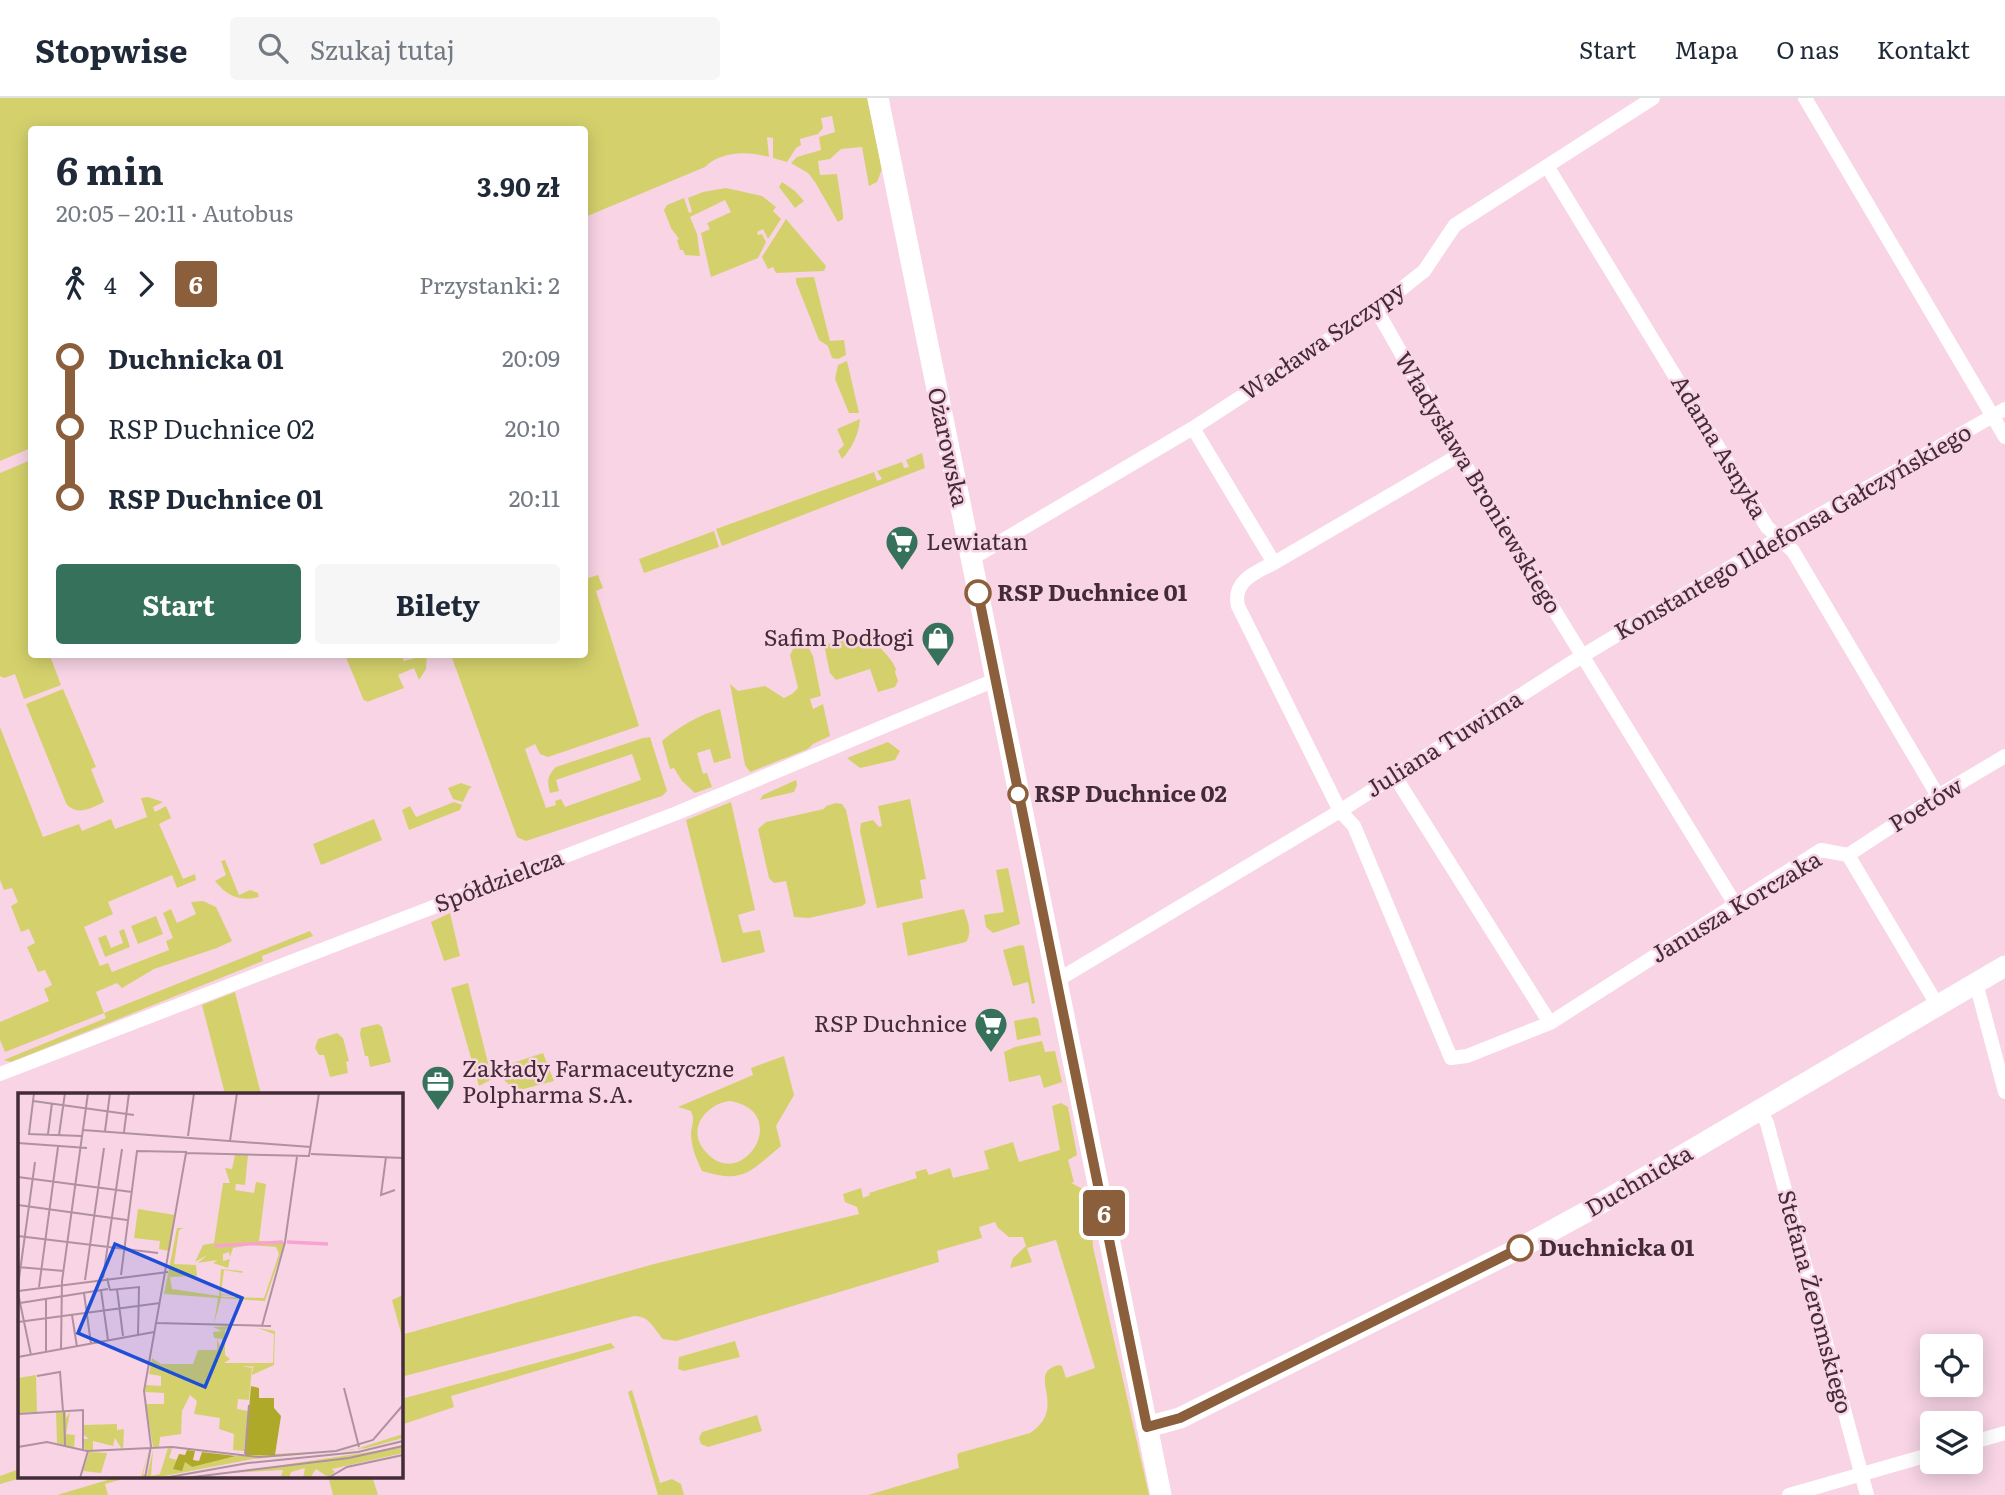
<!DOCTYPE html>
<html lang="pl">
<meta charset="utf-8">
<style>
body{margin:0;font-family:Literata,serif;background:#f6f6f7;color:#1f2937;height:100vh;display:flex;flex-direction:column;font-size:26px;white-space:nowrap}
*{box-sizing:border-box;margin:0}
p{font-size:23px;color:#747a83}
.icon{flex:none;width:38px;height:38px;fill:none;stroke:currentColor;stroke-width:2;stroke-linecap:round;stroke-linejoin:round}
.map{position:relative;flex:1;overflow:hidden}
.side{position:absolute;left:28px;top:28px;width:560px;height:532px;display:flex;flex-direction:column;background:#fff;border-radius:7px;box-shadow:0 4px 18px #0003}
.side>*{flex:none}
.badge{padding:0 14px;border-radius:5px;font-size:24px;line-height:46px}
.tools{position:absolute;left:1920px;top:1236px;display:grid;gap:14px}
.tools a{display:grid;place-items:center;width:63px;height:63px;border-radius:7px;background:#fff;box-shadow:0 4px 18px #0003;font-size:35px}
.map>.badge{position:absolute;translate:-50% -50%;box-shadow:0 0 0 4px #fff}
.legs{display:flex;align-items:center;gap:10px;height:77px;padding:0 28px;font-size:23px}
.legs p{margin-inline-start:auto}
.headline{display:flex;align-items:center;justify-content:space-between;height:119px;padding:0 28px}
h1{font-size:38px;font-weight:700;line-height:52px}
.cta{display:flex;gap:14px;margin-top:auto;padding:14px 28px}
.cta a{flex:1;height:80px;border-radius:7px;background:#36715b;color:#fff;font-size:28px;font-weight:700;line-height:80px;text-align:center}
.cta a+a{background:#f6f6f7;color:#1f2937}
ul{padding:0 28px;list-style:none}
li{display:flex;align-items:center;gap:24px;height:70px;font-size:26px}
li i{display:grid;place-items:center;width:10px;height:100%;margin:0 9px;background:currentColor}
li i::after{content:'';width:18px;height:18px;margin:-9px;border:5px solid;border-radius:50%;background:#fff}
li p{margin-inline-start:auto}
li:first-child i{background:linear-gradient(#0000 50%,currentColor 0)}
li:last-child i{background:linear-gradient(currentColor 50%,#0000 0)}
header{display:flex;align-items:center;gap:42px;box-sizing:border-box;height:98px;padding:0 35px;background:#fff;border-bottom:2px solid #e0e1e3}
header strong{font-size:33px}
nav{display:flex;gap:38px;margin-inline-start:auto;font-size:24px}
.search{width:490px;height:63px;background:#f6f6f7;display:flex;align-items:center;gap:18px;box-sizing:border-box;padding:0 24px;border-radius:7px;color:#747a83;font-size:26px}
.map>svg:first-child{display:block}
.green{fill:#d4d16c;fill-rule:evenodd}
.lines{fill:none;stroke-linecap:round;stroke-linejoin:round}
.street{stroke:#fff;stroke-width:14}
.secondary{stroke:#fff;stroke-width:21}
.line-1-casing{stroke:#fff;stroke-width:16}
.line-1{stroke:#8b5e3c;stroke-width:10}
.stop-1-dot{fill:#fff;stroke:#8b5e3c;stroke-width:3.5}
.labels{text-anchor:middle;stroke-width:5;stroke-linejoin:round;paint-order:stroke}
.street-label{font-size:23px;fill:#432c38;stroke:#f8d4e5}
.poi-label{font-size:23px;fill:#432c38;stroke:#f8d4e5;text-anchor:start}
.stop-label{font-size:23px;font-weight:bold;fill:#432c38;stroke:#f8d4e5;text-anchor:start}
.inset-river{fill:none;stroke:#f7a3cf;stroke-width:3.5}
.inset-road{fill:none;stroke:#b091a0;stroke-width:2}
.view{fill:#1d4ed8;fill-opacity:0.15;stroke:#1d4ed8;stroke-width:3.5}
.inset-edge{fill:none;stroke:#432c38;stroke-width:3.5}
</style>
<header>
<strong>Stopwise</strong>
<div class="search"><svg class="icon" aria-label="search" viewBox="0 0 24 24"><circle cx="10" cy="10" r="6"/><path d="M15 15l6 6"/></svg>Szukaj tutaj</div>
<nav><a>Start</a><a>Mapa</a><a>O nas</a><a>Kontakt</a></nav>
</header>
<div class="map">
<svg width="2005" height="1397" viewBox="0 0 2005 1397">
<rect width="100%" height="100%" fill="#f8d4e5"/>
<path class="green" d="M 0,0 L 867,0 L 882,71 L 877,84 L 869,88 L 862,49 L 841,51 L 830,61 L 818,63 L 820,77 L 837,76 L 843,116 L 843,121 L 838,124 L 815,84 L 808,75 L 791,65 L 797,59 L 821,52 L 819,39 L 835,34 L 832,18 L 821,20 L 823,30 L 818,36 L 800,41 L 801,47 L 796,50 L 787,64 L 773,60 L 773,40 L 767,39 L 769,59 C 748,53 721,53 705,69 L 585,119 L 584,32 L 32,32 L 31,350 L 0,363 Z
M 782,84 L 795,93 L 804,103 L 795,110 L 779,89 Z
M 726,90 L 762,98 L 776,109 L 773,113 L 781,121 L 768,141 L 763,131 L 757,134 L 758,137 L 762,136 L 766,144 L 758,160 L 711,179 L 701,135 L 710,131 L 707,125 L 731,114 L 725,102 L 690,119 L 697,136 L 700,158 L 685,157 L 683,152 L 680,152 L 677,142 L 679,141 L 671,130 L 664,112 L 667,107 L 684,100 L 689,115 L 692,114 L 688,100 L 703,94 Z
M 786,121 L 826,168 L 824,173 L 776,175 L 773,169 L 768,171 L 762,159 Z
M 814,179 L 830,243 L 844,242 L 846,257 L 838,261 L 832,260 L 828,248 L 819,242 L 796,184 L 796,180 Z
M 847,263 L 859,315 L 849,315 L 835,281 L 838,267 Z
M 860,321 C 859,336 852,350 842,361 L 838,353 L 844,347 L 837,331 Z
M 922,355 L 925,370 L 722,448 L 716,431 L 874,374 L 877,383 L 882,381 L 877,373 L 902,364 L 904,370 L 909,369 L 906,362 Z
M 31,362 L 32,556 L 53,557 L 50,558 L 61,587 L 24,601 L 15,576 L 4,580 L 0,578 L 0,375 Z
M 714,433 L 719,449 L 644,475 L 639,461 Z
M 598,477 L 603,490 L 596,493 L 639,628 L 548,659 L 540,656 L 535,646 L 525,651 L 546,710 L 556,707 L 555,703 L 561,701 L 565,709 L 641,682 L 632,656 L 556,682 L 559,693 L 550,695 C 547,683 547,678 556,669 L 643,640 L 650,639 L 667,693 L 662,698 L 526,743 L 517,739 L 451,557 L 584,556 L 585,481 Z
M 873,533 C 878,554 888,553 896,571 L 895,574 L 898,583 L 895,589 L 878,594 L 870,571 L 836,582 L 830,575 L 824,547 Z
M 800,546 L 808,548 L 813,558 L 821,598 L 810,601 L 813,611 L 823,606 L 830,638 L 813,646 L 808,651 L 750,674 L 745,667 L 730,586 L 738,593 L 765,588 L 784,600 L 792,596 L 798,590 L 790,557 L 793,551 Z
M 345,557 L 407,557 L 402,559 L 404,563 L 427,557 L 426,571 L 419,582 L 414,570 L 398,577 L 404,590 L 367,604 L 366,602 L 364,603 Z
M 63,591 L 96,669 L 91,671 L 104,704 C 92,710 76,719 66,705 L 26,606 Z
M 720,611 L 731,660 L 714,665 L 710,651 L 697,655 L 703,676 L 707,675 L 712,689 L 695,695 L 682,683 L 674,670 L 670,671 L 662,643 C 680,628 697,618 720,611 Z
M 0,629 L 43,739 L 79,726 L 82,733 L 111,721 L 115,731 L 147,719 L 141,700 L 148,699 L 163,704 L 153,709 L 155,714 L 166,708 L 171,720 L 159,726 L 183,781 L 195,776 L 196,782 L 177,790 L 172,777 L 108,804 L 113,816 L 84,829 L 100,868 L 108,865 L 112,874 L 169,852 L 166,843 L 173,840 L 163,815 L 171,811 L 177,825 L 196,816 L 191,804 L 203,803 L 216,809 L 232,843 L 217,850 L 154,871 L 122,890 L 117,885 L 96,894 L 104,915 L 310,833 L 313,838 L 262,858 L 263,863 L 16,962 L 11,964 L 4,962 L 106,920 L 104,915 L 5,954 L 0,942 L 0,924 L 49,903 L 44,891 L 52,887 L 45,872 L 38,874 L 27,849 L 35,845 L 29,831 L 21,834 L 11,808 L 18,804 L 12,790 L 4,792 L 0,782 Z
M 888,644 L 900,653 L 895,662 L 860,670 L 847,660 Z
M 796,682 L 797,687 L 794,694 L 760,702 L 763,697 Z
M 461,685 L 472,689 L 469,691 L 463,704 L 453,701 L 448,690 Z
M 910,701 L 926,781 L 920,782 L 923,800 L 877,810 L 860,733 L 861,725 L 873,722 L 879,729 L 882,728 L 878,708 Z
M 454,704 L 462,707 L 460,712 L 409,732 L 402,712 L 410,708 L 416,719 Z
M 731,704 L 755,812 L 738,817 L 743,835 L 760,832 L 765,854 L 722,865 L 686,722 Z
M 836,705 L 842,706 L 846,712 L 866,805 L 862,808 L 809,820 L 794,819 L 786,783 L 774,785 L 769,780 L 758,731 L 766,724 L 824,711 L 826,708 Z
M 374,721 L 382,742 L 321,767 L 313,746 Z
M 225,762 L 239,797 L 250,792 L 258,795 L 259,799 C 240,804 227,798 215,783 L 226,777 L 221,763 Z
M 1008,770 L 1020,826 L 993,835 L 986,829 L 984,817 L 1004,814 L 996,772 Z
M 964,811 C 967,822 973,834 966,844 L 908,858 L 902,825 Z
M 450,815 L 460,858 L 444,863 L 431,824 Z
M 156,818 L 163,836 L 138,846 L 131,828 Z
M 124,831 L 130,849 L 105,859 L 98,840 L 106,837 L 111,850 L 123,845 L 119,833 Z
M 1021,847 L 1024,848 L 1035,905 L 1032,906 L 1028,884 L 1013,888 L 1003,852 Z
M 468,885 L 492,981 L 479,988 L 451,890 Z
M 235,894 L 261,996 L 225,996 L 202,907 Z
M 1035,919 L 1038,921 L 1041,937 L 1017,942 L 1014,923 Z
M 378,926 L 382,929 L 391,964 L 370,969 L 368,958 L 365,958 L 360,936 L 361,930 Z
M 337,935 L 343,940 L 349,963 L 346,964 L 348,975 L 330,979 L 324,957 L 319,957 L 315,950 L 318,941 Z
M 1042,943 L 1045,954 L 1055,953 L 1062,984 L 1044,990 L 1040,977 L 1009,984 L 1004,954 L 1015,949 Z
M 543,955 L 554,983 L 516,993 L 505,983 L 500,969 Z
M 784,958 L 794,997 L 776,1028 L 781,1048 C 749,1074 745,1086 702,1073 C 696,1060 691,1049 691,1035 C 692,1025 695,1022 691,1013 L 678,1009 L 753,977 L 751,970 ZM 730,1003 C 794,1014 741,1097 705,1053 C 686,1031 706,1006 730,1003 Z
M 1061,1005 L 1068,1009 L 1077,1057 L 1068,1062 L 1074,1084 L 1071,1085 L 1081,1090 L 1090,1103 L 1093,1149 L 1149,1397 L 868,1397 L 959,1370 L 957,1357 L 959,1355 L 1030,1335 C 1070,1309 1024,1275 1059,1267 L 1062,1268 L 1066,1280 L 1095,1270 L 1056,1142 L 1027,1150 L 1032,1164 L 1010,1170 L 1013,1160 L 1026,1148 L 1023,1139 L 1009,1139 L 998,1130 L 995,1124 L 979,1129 L 982,1140 L 937,1153 L 939,1164 L 676,1243 L 663,1241 C 653,1230 650,1218 634,1218 L 401,1279 L 401,1237 L 654,1166 L 859,1116 L 857,1109 L 845,1104 L 843,1096 L 861,1090 L 863,1100 L 870,1097 L 869,1095 L 917,1080 L 915,1074 L 926,1071 L 929,1077 L 950,1070 L 953,1080 L 989,1071 L 984,1053 L 1013,1044 L 1019,1064 L 1060,1052 L 1052,1008 Z
M 735,1243 L 740,1259 L 684,1273 L 678,1271 L 679,1259 Z
M 611,1245 L 615,1250 L 451,1298 L 454,1309 L 401,1327 L 401,1301 Z
M 632,1292 L 660,1385 L 672,1381 L 681,1386 L 684,1397 L 658,1397 L 628,1294 Z
M 757,1317 L 762,1333 L 708,1349 L 701,1346 L 699,1340 L 702,1334 Z
M 19,1371 L 19,1378 L 28,1378 L 0,1386 L 0,1378 Z
M 121,1378 L 134,1378 L 105,1386 L 108,1397 L 57,1397 Z
M 328,1378 L 372,1378 L 378,1397 L 333,1397 Z"/>
<g class="lines">
<path class="street" d="M 1805,0 L 2005,339
M 1547,68 L 1767,429 L 1793,453 L 1938,698
M 1376,211 L 1459,357 L 1735,806
M 1193,330 L 1274,465 C 1256,474 1232,483 1238,508 L 1340,713 L 1354,728 L 1451,960 L 1467,958 L 1550,925 L 1821,752 L 1848,757 L 1938,908
M 971,461 L 1193,330 L 1376,211 L 1424,173 L 1455,127 L 1653,0
M 1274,465 L 1459,357
M 1394,677 L 1550,925
M 1848,757 L 1938,698 L 2005,658
M 1056,883 L 1340,713 L 1582,558 L 1779,440 L 2005,311
M 1976,885 L 2005,994
M 0,976 L 677,715 L 995,582
M 1760,1012 L 1767,1025 L 1867,1397
M 1970,1345 L 2005,1335
M 1789,1397 L 1932,1356"/>
<path class="secondary" d="M 878,0 L 1161,1397
M 1147,1329 L 1180,1320 L 1522,1149 L 1586,1114 L 2005,868"/>
</g>
<g class="lines">
<defs>
<path id="line-1" d="M 978,495 L 1147,1329 L 1180,1320 L 1520,1150"/>
</defs>
<use href="#line-1" class="line-1-casing"/>
<use href="#line-1" class="line-1"/>
</g>
<defs>
<symbol id="supermarket-pin" viewBox="-11 -11 22 30"><path d="M0 17L-7.5 6A9.5 9.5 0 1 1 7.5 6Z" fill="#36715b" stroke="#f8d4e5"/><path d="M-6-5.5h2.5l.6 2H6L4.5 2H-2.5L-4.4-4H-6ZM-1.5 3.2a1.3 1.3 0 1 0 .1 0ZM3 3.2a1.3 1.3 0 1 0 .1 0Z" fill="#fff"/></symbol>
<symbol id="shop-pin" viewBox="-11 -11 22 30"><path d="M0 17L-7.5 6A9.5 9.5 0 1 1 7.5 6Z" fill="#36715b" stroke="#f8d4e5"/><path d="M-5-2.5h2.3a2.7 3.5 0 0 1 5.4 0H5L5.5 6h-11ZM-1.5-2.5h3a1.5 2.3 0 0 0-3 0Z" fill="#fff"/></symbol>
<symbol id="office-pin" viewBox="-11 -11 22 30"><path d="M0 17L-7.5 6A9.5 9.5 0 1 1 7.5 6Z" fill="#36715b" stroke="#f8d4e5"/><path d="M-6-3h4V-5.5h4V-3h4V5H-6ZM-1-4.5V-3h2v-1.5ZM-6 0V1H6V0Z" fill="#fff"/></symbol>
</defs>
<g fill-rule="evenodd">
<use href="#supermarket-pin" x="883" y="425" width="38" height="52"/>
<use href="#shop-pin" x="919" y="521" width="38" height="52"/>
<use href="#supermarket-pin" x="972" y="907" width="38" height="52"/>
<use href="#office-pin" x="419" y="965" width="38" height="52"/>
</g>
<g class="stop-1-dot">
<circle cx="978" cy="495" r="12"/>
<circle cx="1018" cy="696" r="9"/>
<circle cx="1520" cy="1150" r="12"/>
</g>
<g class="labels">
<g class="street-label">
<text transform="translate(1323 243) rotate(-34)" y="8">Wacława Szczypy</text>
<text transform="translate(948 349) rotate(78)" y="8">Ożarowska</text>
<text transform="translate(1719 349) rotate(59)" y="8">Adama Asnyka</text>
<text transform="translate(1478 385) rotate(59)" y="8">Władysława Broniewskiego</text>
<text transform="translate(1793 434) rotate(-30)" y="8">Konstantego Ildefonsa Gałczyńskiego</text>
<text transform="translate(1444 646) rotate(-32)" y="8">Juliana Tuwima</text>
<text transform="translate(1926 707) rotate(-32)" y="8">Poetów</text>
<text transform="translate(499 783) rotate(-21)" y="8">Spółdzielcza</text>
<text transform="translate(1736 809) rotate(-31)" y="8">Janusza Korczaka</text>
<text transform="translate(1639 1083) rotate(-30)" y="8">Duchnicka</text>
<text transform="translate(1815 1204) rotate(75)" y="8">Stefana Żeromskiego</text>
</g>
<g class="poi-label">
<text x="926" y="452">Lewiatan</text>
<text x="914" y="548" text-anchor="end">Safim Podłogi</text>
<text x="967" y="934" text-anchor="end">RSP Duchnice</text>
<text x="462" y="979">Zakłady Farmaceutyczne<tspan x="462" dy="26">Polpharma S.A.</tspan></text>
</g>
<g class="stop-label">
<text x="997" y="503">RSP Duchnice 01</text>
<text x="1034" y="704">RSP Duchnice 02</text>
<text x="1539" y="1158">Duchnicka 01</text>
</g>
</g>
<g transform="translate(18 995)">
<rect width="385" height="385" fill="#f8d4e5"/>
<path d="M 217,62 L 230,62 L 227,92 L 218,91 L 217,97 L 236,100 L 238,89 L 248,91 L 241,148 L 267,149 L 247,208 L 203,205 L 196,231 L 200,205 L 146,201 L 159,135 L 166,135 L 161,137 L 156,171 L 178,172 L 179,183 L 152,184 L 154,196 L 201,203 L 203,176 L 224,178 L 225,180 L 206,177 L 203,201 L 222,203 L 203,202 L 204,204 L 246,205 L 261,161 L 258,154 L 232,152 L 215,155 L 212,164 L 211,159 L 205,161 L 205,168 L 212,166 L 210,175 L 195,170 L 200,167 L 180,170 L 189,162 L 177,169 L 185,152 L 196,150 L 205,90 L 212,90 L 207,75 L 214,76 ZM 120,116 L 157,122 L 152,158 L 141,156 L 142,148 L 116,145 ZM 385,202 L 385,247 L 374,207 ZM 213,233 L 207,237 L 207,262 L 212,266 L 206,270 L 255,270 L 256,241 L 240,235 L 257,238 L 256,272 L 234,282 L 235,274 L 242,274 L 223,273 L 234,275 L 231,307 L 220,306 L 219,316 L 230,318 L 226,358 L 215,357 L 216,341 L 201,336 L 202,325 L 176,321 L 179,308 L 172,302 L 164,318 L 163,341 L 142,344 L 141,354 L 135,354 L 128,311 L 146,311 L 146,300 L 127,299 L 128,292 L 143,293 L 143,283 L 131,281 L 134,265 L 143,271 L 175,271 L 180,257 L 199,257 L 199,246 L 204,258 L 204,246 L 196,245 L 195,239 L 204,238 L 195,234 ZM 18,282 L 19,319 L 0,320 L 0,285 ZM 38,319 L 48,319 L 48,325 L 52,319 L 48,341 L 57,342 L 56,355 L 39,350 ZM 99,331 L 99,337 L 106,336 L 105,358 L 97,345 L 95,353 L 75,348 L 75,357 L 67,357 L 65,346 L 71,346 L 66,342 L 66,332 ZM 385,341 L 385,345 L 349,355 L 235,366 L 136,385 L 123,385 L 131,357 L 125,381 L 129,383 L 135,357 L 133,383 L 142,381 L 150,355 L 154,356 L 151,365 L 159,367 L 156,376 L 167,369 L 174,374 L 218,363 L 335,357 ZM 385,354 L 385,360 L 314,376 L 317,379 L 310,384 L 298,376 L 292,385 L 285,385 L 287,375 L 273,379 L 271,385 L 263,383 L 265,377 L 211,380 ZM 71,359 L 89,360 L 83,380 L 65,378 Z" fill="#d4d16c"/>
<path d="M 233,293 L 241,295 L 241,305 L 256,305 L 256,315 L 263,323 L 257,362 L 227,362 ZM 169,357 L 177,358 L 175,367 L 181,368 L 184,359 L 218,363 L 174,374 L 167,369 L 164,378 L 155,376 L 161,361 L 167,362 Z" fill="#aea929"/>
<path class="inset-river" d="M 269,149 L 310,151M 197,153 L 265,149"/>
<path class="inset-road" d="M 16,0 L 11,41 L 64,43M 15,8 L 116,22M 65,37 L 293,54M 87,38 L 92,0M 106,39 L 111,0M 30,41 L 34,10M 41,42 L 47,0M 170,43 L 176,0M 212,48 L 219,0M 0,50 L 69,55M 293,61 L 385,65M 368,64 L 363,102 L 377,97M 0,84 L 114,99M 0,112 L 109,127M 0,143 L 140,160M 0,174 L 46,178M 103,182 L 119,58 L 169,59M 85,185 L 104,56M 89,185 L 92,197 L 121,194 L 120,241M 67,187 L 86,55M 0,193 L 17,69M 21,194 L 40,54M 99,196 L 105,243M 83,197 L 90,247M 0,198 L 150,179M 0,200 L 13,262M 66,200 L 73,251M 28,206 L 28,259M 2,210 L 90,196M 54,222 L 59,254M 0,229 L 142,210M 139,230 L 253,233M 244,233 L 267,149 L 279,64M 43,256 L 44,188 L 70,0M 0,264 L 136,239M 19,283 L 42,279 L 45,318M 326,295 L 341,354M 46,318 L 47,353M 0,321 L 65,317 L 65,358M 0,354 L 29,349 L 69,358 L 154,354 L 241,364 L 318,358 L 355,347 L 385,312M 227,361 L 231,312M 62,385 L 70,358M 127,385 L 133,353 L 126,298 L 168,60 L 291,63 L 301,0M 146,385 L 230,370 L 340,359 L 385,348M 167,385 L 331,365 L 385,353M 310,385 L 329,374 L 385,362"/>
<path class="view" d="M 97,151 L 224,205 L 187,294 L 60,240 Z"/>
<rect width="385" height="385" class="inset-edge"/>
</g>
</svg>
<div class="tools">
<a><svg class="icon" aria-label="locate" viewBox="0 0 24 24"><circle cx="12" cy="12" r="6"/><path d="M12 2v4M12 18v4M2 12h4M18 12h4"/></svg></a>
<a><svg class="icon" aria-label="layers" viewBox="0 0 24 24"><path d="M12 4l9 5-9 5-9-5zM3 14l9 5 9-5"/></svg></a>
</div>
<b class="badge" style="left:1104px;top:1115px;background:#8b5e3c;color:#fff">6</b>
<section class="side">
<div class="headline"><div><h1>6 min</h1><p>20:05 – 20:11 · Autobus</p></div><b>3.90 zł</b></div>
<div class="legs"><svg class="icon" aria-label="walk" viewBox="0 0 24 24"><circle cx="13" cy="4" r="2"/><path d="M13 8l-2 6 4 7M11 14l-3 7M7 12l3-4h3l4 4"/></svg>4<svg class="icon" aria-label="forward" viewBox="0 0 24 24"><path d="M9 5l7 7-7 7"/></svg><b class="badge" style="background:#8b5e3c;color:#fff">6</b><p>Przystanki: 2</p></div>
<ul>
<li><i style="color:#8b5e3c"></i><b>Duchnicka 01</b><p>20:09</p></li>
<li><i style="color:#8b5e3c"></i><span>RSP Duchnice 02</span><p>20:10</p></li>
<li><i style="color:#8b5e3c"></i><b>RSP Duchnice 01</b><p>20:11</p></li>
</ul>
<div class="cta"><a>Start</a><a>Bilety</a></div>
</section>
</div>
